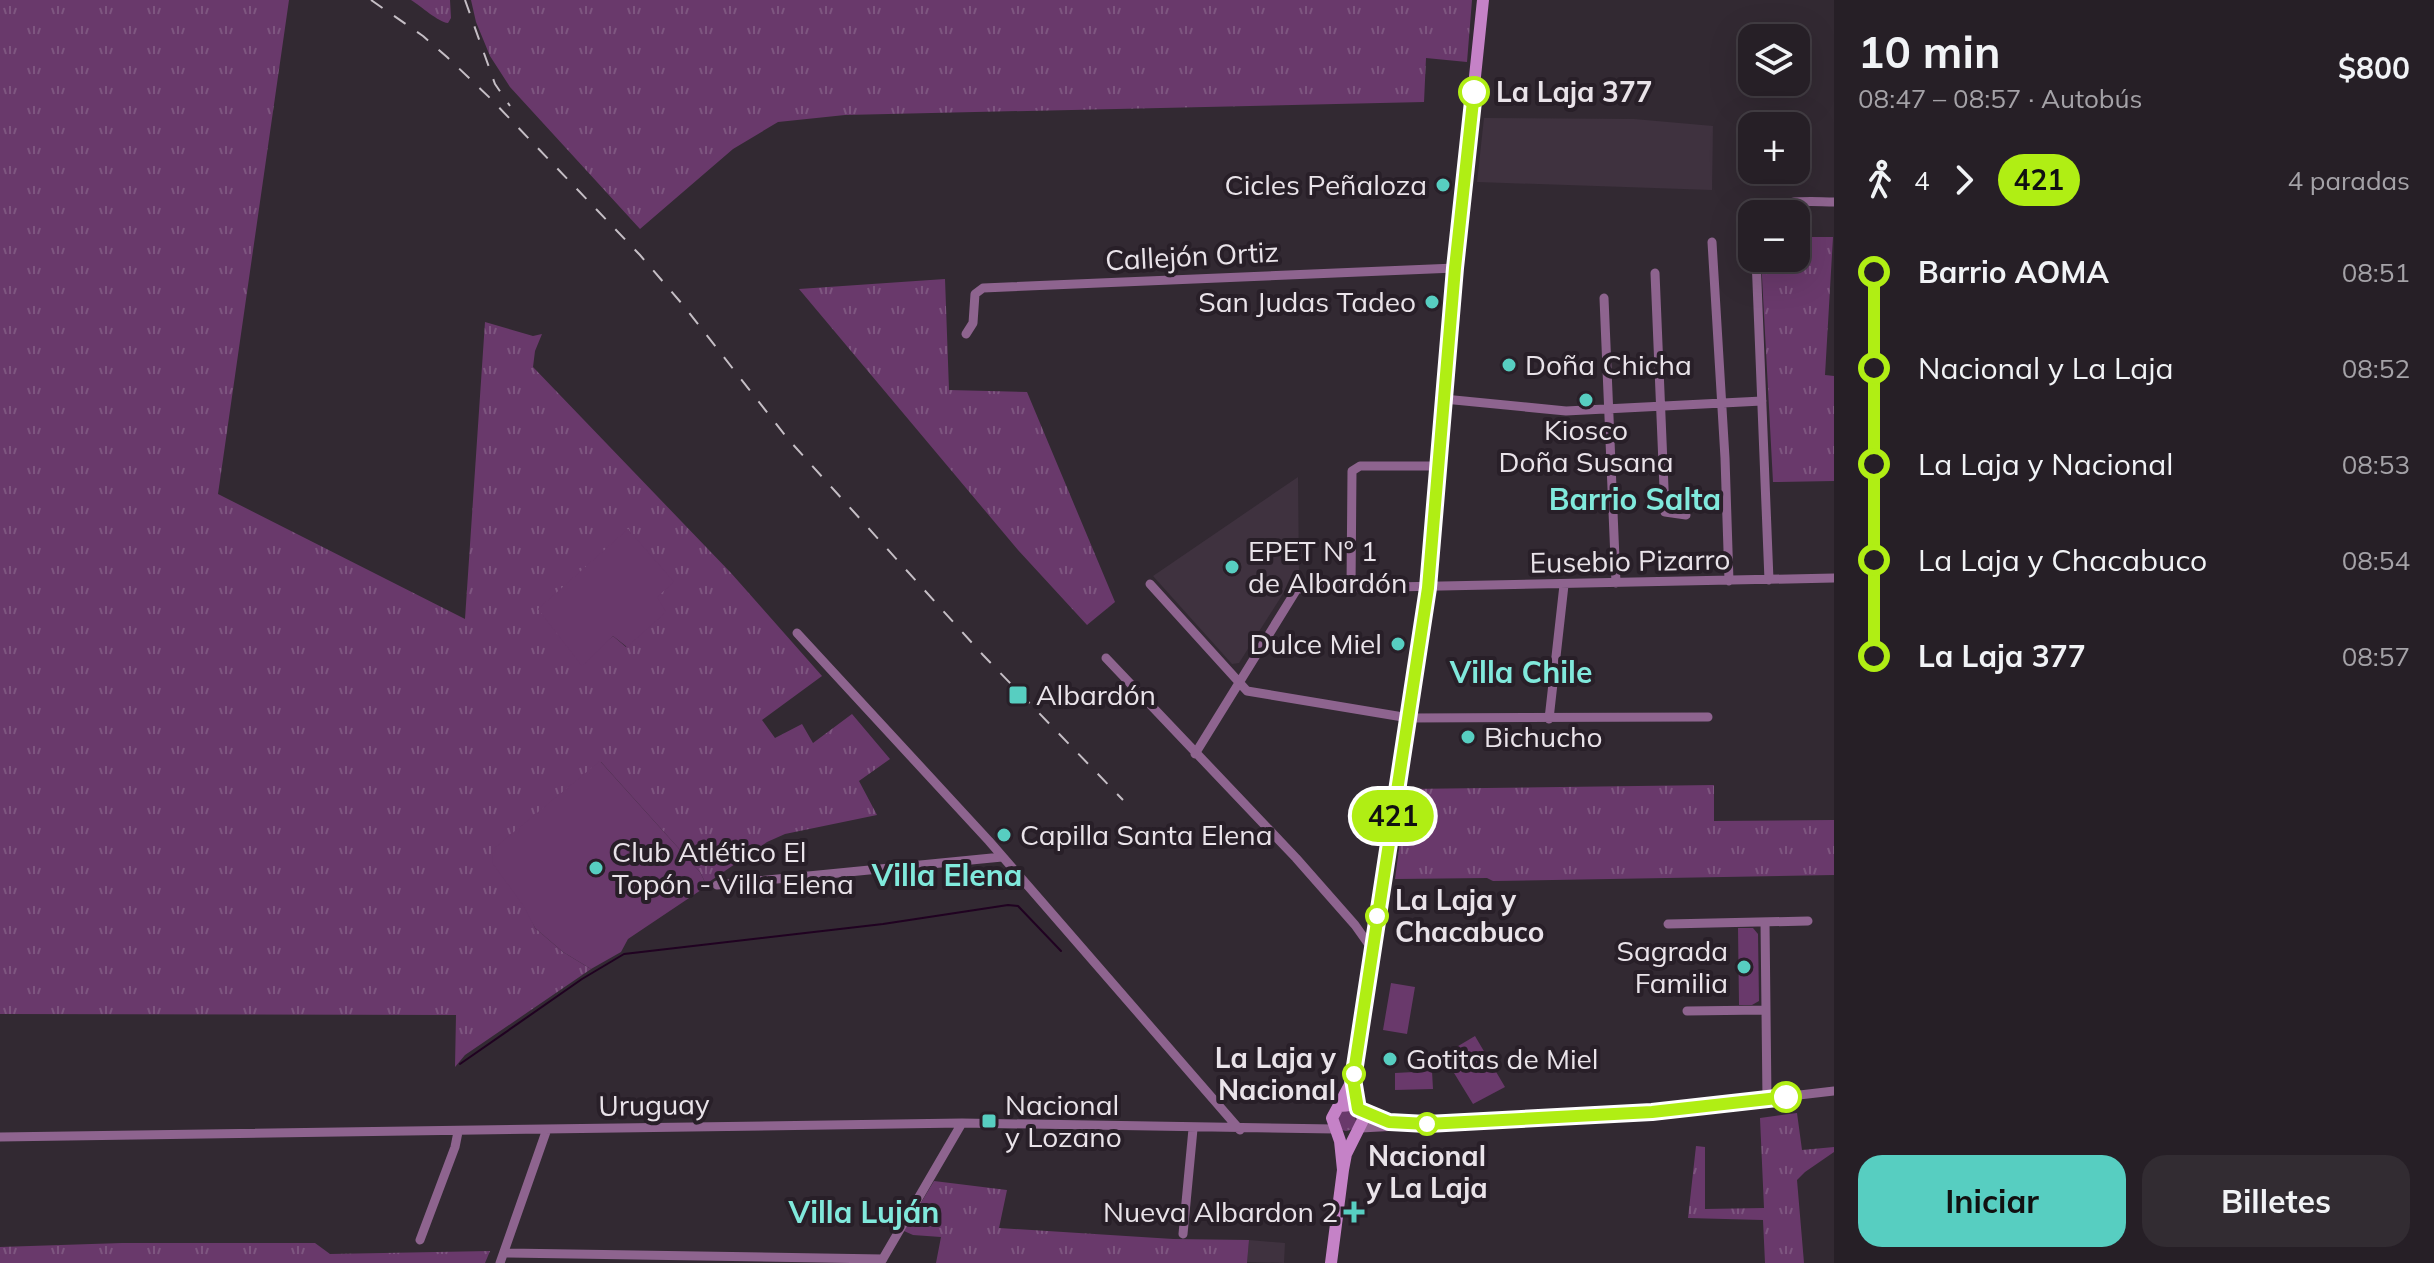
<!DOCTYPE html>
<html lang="es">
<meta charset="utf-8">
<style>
body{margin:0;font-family:Mulish,sans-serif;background:#322c32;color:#f1f3f6;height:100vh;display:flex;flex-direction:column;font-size:30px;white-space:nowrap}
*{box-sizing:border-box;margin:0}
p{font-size:26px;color:#a4a2a7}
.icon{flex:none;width:44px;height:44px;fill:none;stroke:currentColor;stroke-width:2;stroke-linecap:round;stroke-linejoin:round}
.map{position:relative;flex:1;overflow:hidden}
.details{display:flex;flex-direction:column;background:#261f26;width:600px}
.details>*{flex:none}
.badge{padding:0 16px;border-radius:26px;font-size:28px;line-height:52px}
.controls{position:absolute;left:1738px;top:24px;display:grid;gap:16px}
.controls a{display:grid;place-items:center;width:72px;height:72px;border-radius:16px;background:#261f26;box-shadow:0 8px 32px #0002,0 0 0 2px #423d43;font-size:40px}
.map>.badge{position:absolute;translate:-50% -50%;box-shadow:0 0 0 4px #fff}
.legs{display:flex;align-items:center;gap:12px;height:88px;padding:0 24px;font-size:26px}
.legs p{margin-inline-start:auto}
.headline{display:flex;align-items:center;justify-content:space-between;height:136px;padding:0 24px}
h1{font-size:44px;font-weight:700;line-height:60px}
.cta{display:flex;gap:16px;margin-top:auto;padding:16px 24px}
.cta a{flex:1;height:92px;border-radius:24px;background:#57cec1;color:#111;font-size:32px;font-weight:700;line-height:92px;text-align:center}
.cta a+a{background:#322c32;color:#f1f3f6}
ul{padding:0 24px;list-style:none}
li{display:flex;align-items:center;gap:28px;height:96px;font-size:30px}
li i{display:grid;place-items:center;width:12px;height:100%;margin:0 10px;background:currentColor}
li i::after{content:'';width:20px;height:20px;margin:-10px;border:6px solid;border-radius:50%;background:#261f26}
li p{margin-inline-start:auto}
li:first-child i{background:linear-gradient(#0000 50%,currentColor 0)}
li:last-child i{background:linear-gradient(currentColor 50%,#0000 0)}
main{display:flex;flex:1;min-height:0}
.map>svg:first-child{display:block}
.built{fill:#3f323f}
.grass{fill:url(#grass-tufts);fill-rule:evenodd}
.green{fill:#69396b}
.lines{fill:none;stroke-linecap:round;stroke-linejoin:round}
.stream{stroke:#200221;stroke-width:2}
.minor{stroke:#8e648f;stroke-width:9}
.secondary{stroke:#c582c7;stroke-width:12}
.rail{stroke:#c5bec5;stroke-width:2;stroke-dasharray:14 14;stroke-linecap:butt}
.line-1-casing{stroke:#fff;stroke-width:18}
.line-1{stroke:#b0ee14;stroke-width:12}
.stop-1-dot{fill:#fff;stroke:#b0ee14;stroke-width:4}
.poi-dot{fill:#57cec1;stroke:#281f28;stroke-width:3}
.labels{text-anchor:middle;stroke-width:8;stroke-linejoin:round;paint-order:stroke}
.stop-label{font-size:28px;font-weight:bold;fill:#e9e3e9;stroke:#281f28;text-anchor:start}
.poi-label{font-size:28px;fill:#e9e3e9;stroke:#281f28;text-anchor:start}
.street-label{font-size:28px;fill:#e9e3e9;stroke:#281f28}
.neighbourhood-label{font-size:30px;font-weight:bold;fill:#80e9dc;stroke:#281f28}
</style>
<main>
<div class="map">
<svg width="1834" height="1263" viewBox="0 0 1834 1263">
<defs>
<pattern id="grass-tufts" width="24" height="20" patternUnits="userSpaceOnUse" patternTransform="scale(2)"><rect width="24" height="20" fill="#69396b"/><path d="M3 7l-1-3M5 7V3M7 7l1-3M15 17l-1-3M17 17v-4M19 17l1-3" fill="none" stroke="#7e5680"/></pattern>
</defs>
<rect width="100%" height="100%" fill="#322932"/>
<path class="built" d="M 1484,118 L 1634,119 L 1713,126 L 1712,190 L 1477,182 Z
M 1298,477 L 1299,577 L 1293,578 L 1239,663 L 1232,664 L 1153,576 Z
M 1249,1240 L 1285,1243 L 1284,1263 L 1247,1262 Z"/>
<path class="grass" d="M 0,0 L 289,0 L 218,494 L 465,619 L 485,322 L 533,336 L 542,334 L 535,351 L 533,367 L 731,573 L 822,676 L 762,720 L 775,738 L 802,724 L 813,743 L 852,714 L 890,759 L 859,781 L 877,815 L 785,834 L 767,842 L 706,884 L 700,872 L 601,762 L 524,902 L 535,928 L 563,952 L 591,969 L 465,1055 L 455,1067 L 456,1015 L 0,1014 ZM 628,529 L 657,597 L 626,647 L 613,636 L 601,646 Z
M 411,0 L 450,0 L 451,18 L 448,23 C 438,22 421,6 411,0 Z
M 471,0 L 1472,0 L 1467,62 L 1426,58 L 1424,102 L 845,115 L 778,122 L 733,149 L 640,229 L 510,87 L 490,56 L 476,22 Z
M 1799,209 L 1800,237 L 1833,237 L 1825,375 L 1834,376 L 1834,481 L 1773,482 L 1761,258 L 1796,258 L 1796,214 L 1775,214 Z
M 945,279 L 949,390 L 1027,392 L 1115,602 L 1087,625 L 1018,550 L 799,289 Z
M 1714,785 L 1714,821 L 1834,820 L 1834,875 L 1493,881 L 1487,878 L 1395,879 L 1407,789 Z
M1336 1121a10 10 0 1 1 20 0a10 10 0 1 1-20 0Z
M 1797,1113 L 1802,1150 L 1834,1147 L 1834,1152 L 1805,1172 L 1797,1180 L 1804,1263 L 1765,1263 L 1763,1220 L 1688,1218 L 1696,1146 L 1705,1147 L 1705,1209 L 1764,1208 L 1760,1118 Z
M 934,1181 L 1007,1190 L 999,1228 L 1173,1239 L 1249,1240 L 1247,1263 L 936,1263 L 941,1237 L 913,1235 L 904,1231 Z
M 122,1243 L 315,1243 L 330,1254 L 490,1251 L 485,1263 L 0,1263 L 0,1247 Z"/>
<path class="green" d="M 628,529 L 674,582 L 657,597 L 666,612 L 627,647 L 613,636 L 582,666 L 538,609 Z
M 600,761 L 700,872 L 707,886 L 628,939 L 621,952 L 591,969 L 563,952 L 535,928 L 523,905 L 493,864 L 492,850 Z
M 1738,928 L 1753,928 L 1758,934 L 1759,1001 L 1752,1005 L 1739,1005 Z
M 1391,983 L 1415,987 L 1407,1034 L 1383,1030 Z
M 1475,1036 L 1505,1087 L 1473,1104 L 1443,1055 Z
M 1432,1071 L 1433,1089 L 1395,1090 L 1395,1073 Z"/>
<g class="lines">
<path class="stream" d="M 460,1064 L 582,979 L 624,954 L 883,924 L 1008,905 L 1018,906 L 1061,951"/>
<path class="minor" d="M 1762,214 C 1781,198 1811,202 1834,202
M 1712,242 L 1725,458 L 1729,581
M 1756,258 L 1769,580
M 1655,273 L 1665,512 L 1686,515
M 1604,298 L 1616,583
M 966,334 L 973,323 L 975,294 L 983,288 L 1455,268
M 1444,399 L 1566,411 L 1762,401
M 1150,584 L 1247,691 L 1409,718 L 1708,717
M 1351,588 L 1352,471 L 1360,466 L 1438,466
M 797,633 L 989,841 L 1240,1130
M 1106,658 L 1296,858 L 1355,925 L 1372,949
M 1549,719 L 1564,585
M 1195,754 L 1297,589 L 1834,578
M 717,885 L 1002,857
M 1765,922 L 1767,1100
M 1668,924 L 1808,921
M 1687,1011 L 1764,1010
M 1361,1112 L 1391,1123
M 1361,1128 L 1652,1112 L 1834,1091
M 0,1137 L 962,1123 L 1335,1129
M 1183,1234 L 1193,1129
M 420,1240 L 455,1147 L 458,1132
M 504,1253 L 883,1259
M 881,1262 L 962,1123
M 500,1263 L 547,1129"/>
<path class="secondary" d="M 1343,1170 L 1340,1141 L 1332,1118 L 1353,1079 L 1428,588 L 1455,268 L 1483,0
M 1331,1263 L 1343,1170 L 1346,1154 L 1363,1120 L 1361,1112 L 1353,1105 L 1340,1106"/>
<path class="rail" d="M 371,0 L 423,36 L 447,57 L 491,99 L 640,255 L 683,305 L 788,439 L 983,655 L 1123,800
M 465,0 L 495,84 L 510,106"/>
</g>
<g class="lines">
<defs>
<path id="line-1" d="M 1474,92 L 1455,268 L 1428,588 L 1353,1079 L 1358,1109 L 1389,1122 L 1427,1124 L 1652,1112 L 1786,1097"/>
</defs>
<use href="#line-1" class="line-1-casing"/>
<use href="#line-1" class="line-1"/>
</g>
<g class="stop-1-dot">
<circle cx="1474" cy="92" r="14"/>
<circle cx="1377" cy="916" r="10"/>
<circle cx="1354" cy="1074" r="10"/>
<circle cx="1786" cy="1097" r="14"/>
<circle cx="1427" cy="1124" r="10"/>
</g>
<g class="poi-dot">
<circle cx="1443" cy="185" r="8"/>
<circle cx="1432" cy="302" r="8"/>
<circle cx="1509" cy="365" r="8"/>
<circle cx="1586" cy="400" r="8"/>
<circle cx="1232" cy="567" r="8"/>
<circle cx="1398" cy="644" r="8"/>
<rect x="1008" y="685" width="20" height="20" rx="4"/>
<circle cx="1468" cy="737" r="8"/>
<circle cx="1004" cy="835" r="8"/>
<circle cx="596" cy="868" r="8"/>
<circle cx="1744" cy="967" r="8"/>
<circle cx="1390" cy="1059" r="8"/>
<rect x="981" y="1113" width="16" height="16" rx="4"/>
<path d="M1350 1200h8v8h8v8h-8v8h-8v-8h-8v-8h8z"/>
</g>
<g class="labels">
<g class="stop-label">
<text x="1496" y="102">La Laja 377</text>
<text x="1395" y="910">La Laja y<tspan x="1395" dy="32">Chacabuco</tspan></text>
<text x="1336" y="1068" text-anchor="end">La Laja y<tspan x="1336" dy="32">Nacional</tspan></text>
<text x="1427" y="1166" text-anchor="middle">Nacional<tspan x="1427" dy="32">y La Laja</tspan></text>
</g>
<g class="poi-label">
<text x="1427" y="195" text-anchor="end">Cicles Peñaloza</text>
<text x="1416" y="312" text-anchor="end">San Judas Tadeo</text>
<text x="1525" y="375">Doña Chicha</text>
<text x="1586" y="440" text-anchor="middle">Kiosco<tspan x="1586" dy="32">Doña Susana</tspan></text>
<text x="1248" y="561">EPET Nº 1<tspan x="1248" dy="32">de Albardón</tspan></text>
<text x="1382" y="654" text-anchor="end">Dulce Miel</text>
<text x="1036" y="705">Albardón</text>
<text x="1484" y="747">Bichucho</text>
<text x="1020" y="845">Capilla Santa Elena</text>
<text x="612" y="862">Club Atlético El<tspan x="612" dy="32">Topón - Villa Elena</tspan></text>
<text x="1728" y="961" text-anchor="end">Sagrada<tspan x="1728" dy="32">Familia</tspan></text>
<text x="1406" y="1069">Gotitas de Miel</text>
<text x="1005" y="1115">Nacional<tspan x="1005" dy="32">y Lozano</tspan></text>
<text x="1338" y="1222" text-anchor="end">Nueva Albardon 2</text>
</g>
<g class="street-label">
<text transform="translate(1192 256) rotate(-3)" y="10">Callejón Ortiz</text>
<text transform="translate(1630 561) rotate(-1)" y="10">Eusebio Pizarro</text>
<text transform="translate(654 1105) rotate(-1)" y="10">Uruguay</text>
</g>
<g class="neighbourhood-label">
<text x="1635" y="510">Barrio Salta</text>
<text x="1521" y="683">Villa Chile</text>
<text x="947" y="886">Villa Elena</text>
<text x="864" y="1223">Villa Luján</text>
</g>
</g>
</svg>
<div class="controls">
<a><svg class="icon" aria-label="layers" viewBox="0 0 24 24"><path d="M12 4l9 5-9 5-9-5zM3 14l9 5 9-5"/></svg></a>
<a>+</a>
<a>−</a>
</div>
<b class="badge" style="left:1393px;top:816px;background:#b0ee14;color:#111">421</b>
</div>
<section class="details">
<div class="headline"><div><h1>10 min</h1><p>08:47 – 08:57 · Autobús</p></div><b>$800</b></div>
<div class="legs"><svg class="icon" aria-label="walk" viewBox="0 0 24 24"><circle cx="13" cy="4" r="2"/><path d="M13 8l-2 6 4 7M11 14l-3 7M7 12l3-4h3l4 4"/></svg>4<svg class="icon" aria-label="forward" viewBox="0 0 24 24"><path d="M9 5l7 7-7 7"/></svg><b class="badge" style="background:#b0ee14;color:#111">421</b><p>4 paradas</p></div>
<ul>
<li><i style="color:#b0ee14"></i><b>Barrio AOMA</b><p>08:51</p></li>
<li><i style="color:#b0ee14"></i><span>Nacional y La Laja</span><p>08:52</p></li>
<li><i style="color:#b0ee14"></i><span>La Laja y Nacional</span><p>08:53</p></li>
<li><i style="color:#b0ee14"></i><span>La Laja y Chacabuco</span><p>08:54</p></li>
<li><i style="color:#b0ee14"></i><b>La Laja 377</b><p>08:57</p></li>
</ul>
<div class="cta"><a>Iniciar</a><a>Billetes</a></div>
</section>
</main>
